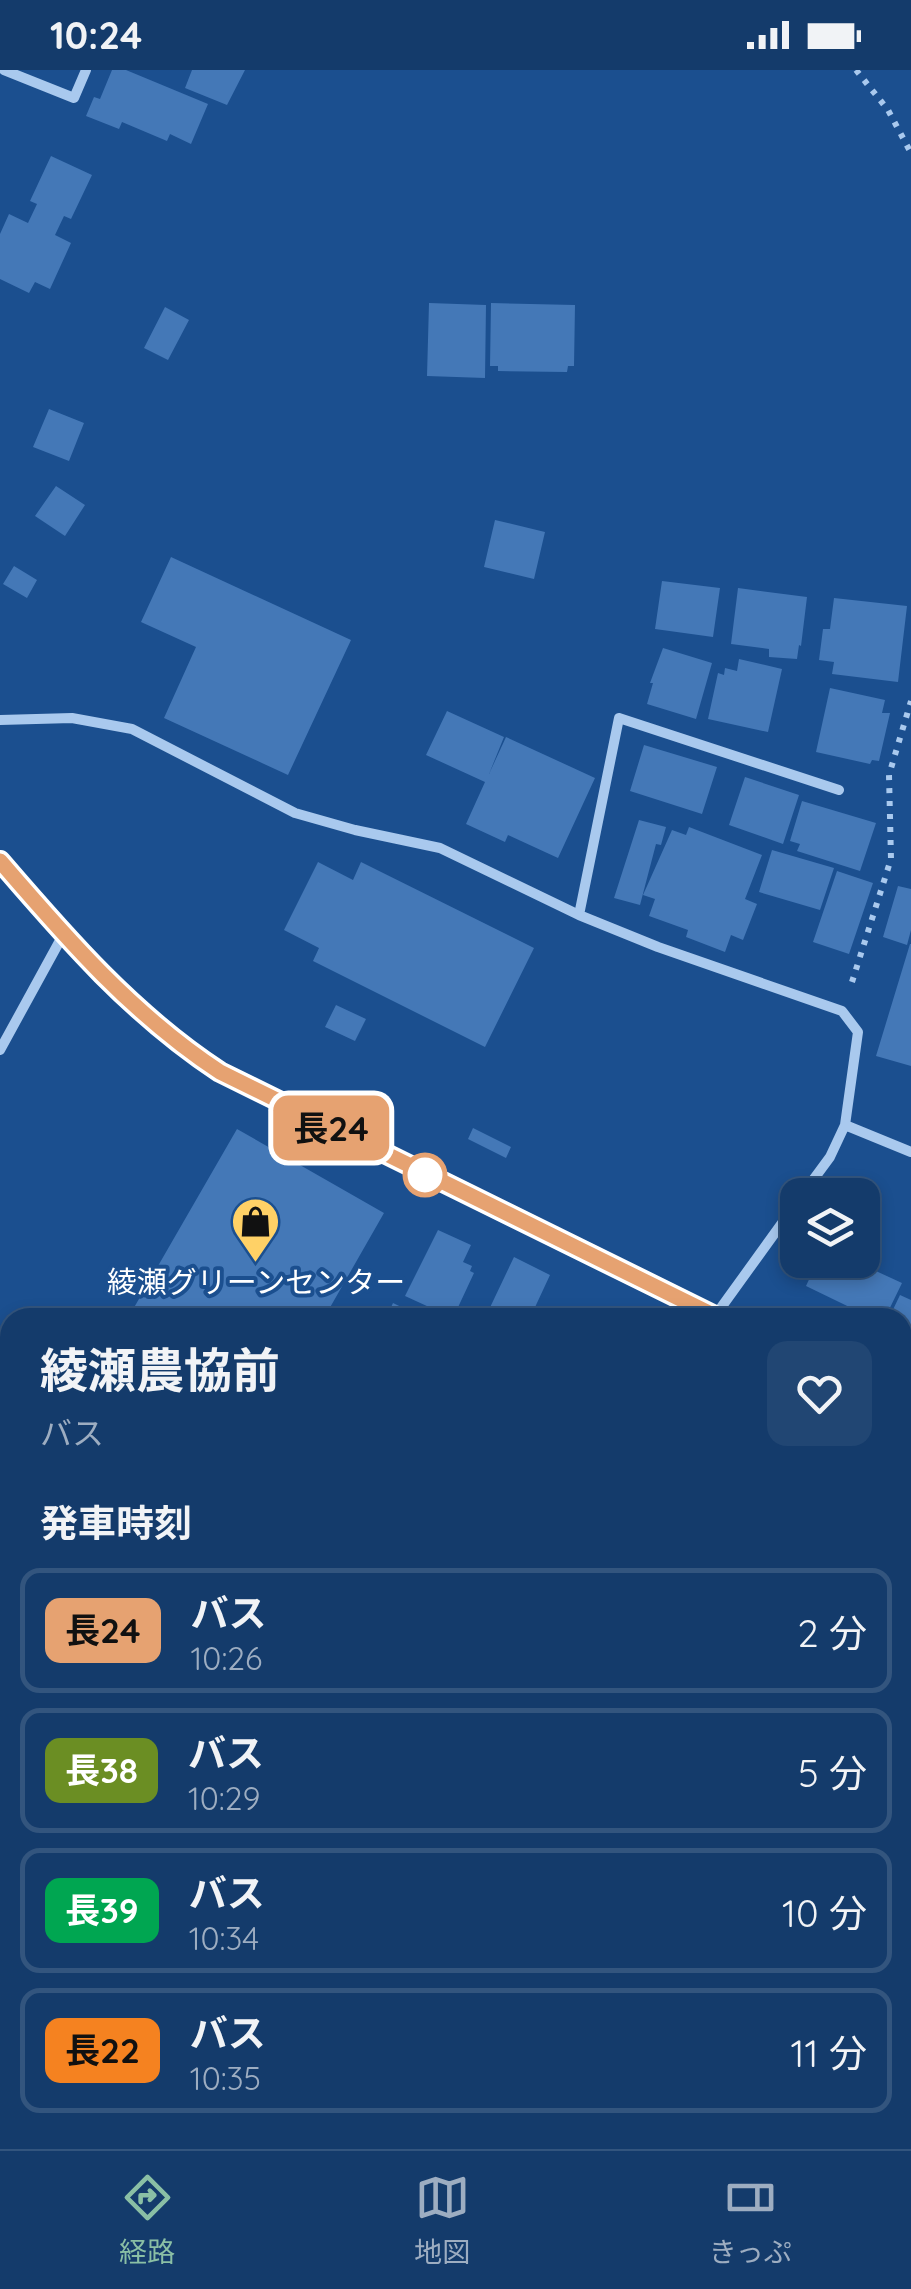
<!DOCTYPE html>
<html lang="ja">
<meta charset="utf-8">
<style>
body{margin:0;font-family:Quicksand,"Noto Sans JP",sans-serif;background:#214673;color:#f1f3f6;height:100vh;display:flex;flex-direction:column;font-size:38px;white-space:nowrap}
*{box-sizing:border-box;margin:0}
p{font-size:32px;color:#9dadc1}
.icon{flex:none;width:55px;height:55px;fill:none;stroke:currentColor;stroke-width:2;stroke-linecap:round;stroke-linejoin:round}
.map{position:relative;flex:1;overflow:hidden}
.details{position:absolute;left:0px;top:1238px;width:912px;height:842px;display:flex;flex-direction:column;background:#143b6b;border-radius:30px 30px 0 0;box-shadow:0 5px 15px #0003,0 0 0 2px #33557e}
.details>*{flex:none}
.badge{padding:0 20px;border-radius:15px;font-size:35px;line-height:65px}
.buttons{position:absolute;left:780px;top:1108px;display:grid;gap:20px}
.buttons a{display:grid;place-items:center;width:100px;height:100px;border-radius:20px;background:#143b6b;box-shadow:0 5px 15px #0003,0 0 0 2px #33557e;font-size:50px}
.map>.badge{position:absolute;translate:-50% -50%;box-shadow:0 0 0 5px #fff}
h2{padding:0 40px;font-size:38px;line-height:90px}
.round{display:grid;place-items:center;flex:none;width:105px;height:105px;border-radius:20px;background:#214673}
.overview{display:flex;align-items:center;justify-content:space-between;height:170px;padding:0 40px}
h1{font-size:48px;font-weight:700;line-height:75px}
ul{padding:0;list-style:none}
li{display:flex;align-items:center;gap:30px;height:125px;margin:0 20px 15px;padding:0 20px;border:5px solid #33557e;border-radius:20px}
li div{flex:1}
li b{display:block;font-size:38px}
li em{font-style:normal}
li .badge{min-width:110px;font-weight:700;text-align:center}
.status{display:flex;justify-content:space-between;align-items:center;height:70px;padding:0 50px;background:#143b6b;direction:ltr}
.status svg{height:28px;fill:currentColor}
.menu{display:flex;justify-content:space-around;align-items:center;height:140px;border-top:2px solid #33557e;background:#143b6b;font-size:28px;color:#9dadc1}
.menu a{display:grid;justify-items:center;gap:5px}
.menu .on{color:#8abfa5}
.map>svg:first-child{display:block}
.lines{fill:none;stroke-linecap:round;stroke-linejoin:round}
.stream{stroke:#9cc4f0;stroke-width:15}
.building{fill:#4478b7}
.path{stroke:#a9c9ee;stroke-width:6;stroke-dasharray:5 8;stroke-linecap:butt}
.service{stroke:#a9c9ee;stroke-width:8}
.minor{stroke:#a9c9ee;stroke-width:10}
.tertiary{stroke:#a9c9ee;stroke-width:18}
.line-casing{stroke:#fff;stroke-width:22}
.line{stroke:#e6a271;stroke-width:15}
.stop-dot{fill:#fff;stroke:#e6a271;stroke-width:5}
.labels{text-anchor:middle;stroke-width:8;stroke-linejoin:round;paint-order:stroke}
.poi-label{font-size:30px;fill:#fff;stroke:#1b4f8f}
</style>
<div class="status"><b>10:24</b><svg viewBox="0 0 49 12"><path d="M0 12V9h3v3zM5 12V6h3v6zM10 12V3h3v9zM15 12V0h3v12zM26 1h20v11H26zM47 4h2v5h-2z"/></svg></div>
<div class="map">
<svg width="911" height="2079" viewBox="0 0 911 2079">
<rect width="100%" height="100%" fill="#1b4f8f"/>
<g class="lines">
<path class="stream" d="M 335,2079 L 336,2070"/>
</g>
<path class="building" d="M 112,0 L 126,0 L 208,34 L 191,74 L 170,64 L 167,71 L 122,52 L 119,59 L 86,46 L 94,27 L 100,29 Z
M 192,0 L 245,0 L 227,35 L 185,18 Z
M 51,86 L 92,105 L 71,149 L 64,146 L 55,165 L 71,173 L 50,219 L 35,212 L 29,223 L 0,209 L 0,164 L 9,144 L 28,153 L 37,134 L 30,131 Z
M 429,233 L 486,235 L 485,308 L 427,306 Z
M 491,233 L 575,235 L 574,296 L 568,296 L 567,302 L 498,301 L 498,296 L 490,296 Z
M 165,237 L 189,250 L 168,290 L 144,278 Z
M 49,339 L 84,353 L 69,391 L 33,377 Z
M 56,416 L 85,435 L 65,466 L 35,446 Z
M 495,450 L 545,462 L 534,509 L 484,497 Z
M 171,487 L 351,570 L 288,705 L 164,648 L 196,577 L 141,552 Z
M 14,496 L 37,510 L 27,528 L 3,514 Z
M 662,511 L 720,518 L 713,567 L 655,559 Z
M 738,518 L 807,527 L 801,576 L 799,575 L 797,589 L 769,587 L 769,579 L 731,574 Z
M 834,528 L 907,536 L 898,612 L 832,604 L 834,592 L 819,590 L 823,559 L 830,559 Z
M 663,578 L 712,593 L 696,649 L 647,634 L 653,613 L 650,613 Z
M 739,589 L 782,599 L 768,662 L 708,649 L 718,603 L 724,605 L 725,598 L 737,601 Z
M 830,618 L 885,630 L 882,643 L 890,643 L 879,691 L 872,690 L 870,694 L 816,682 Z
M 447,641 L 504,667 L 489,704 L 506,667 L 595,708 L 558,788 L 508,765 L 505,772 L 466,754 L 485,712 L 426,685 Z
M 644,675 L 717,697 L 702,744 L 630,721 Z
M 745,707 L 799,725 L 783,774 L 729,755 Z
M 802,731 L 876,753 L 860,801 L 797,781 L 800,774 L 790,771 Z
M 639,750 L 666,757 L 661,775 L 656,774 L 640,835 L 614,828 Z
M 689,757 L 762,785 L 745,829 L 757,834 L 743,870 L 731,865 L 725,882 L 686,867 L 688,860 L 649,846 L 655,829 L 643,825 L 672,760 L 686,765 Z
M 772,780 L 834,798 L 820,840 L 759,822 Z
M 318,792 L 353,810 L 361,792 L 534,878 L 485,977 L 313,891 L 319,878 L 284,860 Z
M 837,801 L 873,813 L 849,884 L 813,872 Z
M 898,816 L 911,819 L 911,860 L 907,875 L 883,867 Z
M 910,874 L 911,874 L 911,996 L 876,986 Z
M 336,935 L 366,949 L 355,971 L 325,957 Z
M 473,1058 L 511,1077 L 506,1088 L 468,1069 Z
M 237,1059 L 384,1143 L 324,1248 L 128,1248 Z
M 438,1160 L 471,1175 L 463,1192 L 472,1196 L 470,1201 L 474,1203 L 453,1248 L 405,1226 Z
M 514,1187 L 550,1205 L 530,1248 L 485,1248 Z
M 818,1190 L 852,1190 L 902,1213 L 885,1248 L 872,1248 L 806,1216 Z
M 900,1225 L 911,1230 L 911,1265 L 902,1261 L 902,1248 L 889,1248 Z
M 393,1233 L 424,1248 L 386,1248 Z
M 902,1373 L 911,1378 L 911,1404 L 902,1421 Z
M 911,1413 L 911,1456 L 902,1452 L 902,1430 Z
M 0,1468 L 10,1471 L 10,1544 L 0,1541 Z
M 4,1555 L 10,1556 L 10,1620 L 0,1617 L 0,1569 Z
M 902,1571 L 911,1575 L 911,1622 L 902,1618 Z
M 905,1991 L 911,1992 L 911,2078 L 887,2074 L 888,2070 L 902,2070 Z
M 195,2070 L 250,2070 L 249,2077 L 225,2073 L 224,2077 Z
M 355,2070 L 427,2070 L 425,2079 L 353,2079 Z
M 457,2070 L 505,2070 L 503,2079 L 455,2079 Z
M 563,2070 L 619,2070 L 617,2079 L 571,2079 L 562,2076 Z
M 626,2070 L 642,2074 L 642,2070 L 683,2070 L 681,2079 L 624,2079 Z
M 731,2070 L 760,2070 L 758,2079 L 729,2079 Z"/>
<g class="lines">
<path class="path" d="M 856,0 L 888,40 L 911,83
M 852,912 L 891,789 L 889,705 L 911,631"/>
<path class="service" d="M 902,1545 L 911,1549"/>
<path class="minor" d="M 4,0 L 74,28 L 86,0
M 0,650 L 72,648 L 132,659 L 295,743 L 355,760 L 440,778 L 579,845 L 658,877 L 842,941 L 858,962 L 845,1055 L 830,1087 L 802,1125
M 579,845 L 619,648 L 839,720
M 0,980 L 63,865
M 845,1055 L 911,1082
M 715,1246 L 798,1131
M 0,1733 L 10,1737
M 0,1795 L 10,1755
M 902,1873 L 911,1874
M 902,1950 L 911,1931
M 848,2079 L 852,2070"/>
<path class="tertiary" d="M 0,791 C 67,869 133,945 220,1002 L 719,1248
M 902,1337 L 911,1341"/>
</g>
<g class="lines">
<defs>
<path id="line" d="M 0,791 C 67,869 133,945 220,1002 L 719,1248"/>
</defs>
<use href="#line" class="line-casing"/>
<use href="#line" class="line"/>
</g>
<defs>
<symbol id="shop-pin" viewBox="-11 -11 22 30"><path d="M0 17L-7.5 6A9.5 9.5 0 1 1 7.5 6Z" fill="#ffd166" stroke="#1b4f8f"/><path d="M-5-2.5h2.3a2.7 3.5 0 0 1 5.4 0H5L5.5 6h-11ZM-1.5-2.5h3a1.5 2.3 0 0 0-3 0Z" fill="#111"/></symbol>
</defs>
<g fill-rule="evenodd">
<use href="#shop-pin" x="228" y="1124" width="55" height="75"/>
</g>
<circle class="stop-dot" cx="425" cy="1105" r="20"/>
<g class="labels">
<g class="poi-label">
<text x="256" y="1223">綾瀬グリーンセンター</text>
</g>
</g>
</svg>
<div class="buttons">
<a><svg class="icon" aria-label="layers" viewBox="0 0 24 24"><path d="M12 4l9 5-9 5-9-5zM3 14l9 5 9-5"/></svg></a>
</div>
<b class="badge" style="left:331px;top:1058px;background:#e6a271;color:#111">長24</b>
<section class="details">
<div class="overview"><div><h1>綾瀬農協前</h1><p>バス</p></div><a class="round"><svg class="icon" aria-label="heart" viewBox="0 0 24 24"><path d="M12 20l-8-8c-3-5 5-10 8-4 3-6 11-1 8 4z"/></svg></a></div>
<h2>発車時刻</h2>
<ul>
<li><span class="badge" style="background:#e6a271;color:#111">長24</span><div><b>バス</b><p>10:26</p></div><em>2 分</em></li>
<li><span class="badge" style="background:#6b8e23;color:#fff">長38</span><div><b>バス</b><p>10:29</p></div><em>5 分</em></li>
<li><span class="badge" style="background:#00a651;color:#fff">長39</span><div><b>バス</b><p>10:34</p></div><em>10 分</em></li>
<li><span class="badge" style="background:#f58220;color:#111">長22</span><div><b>バス</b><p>10:35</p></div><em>11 分</em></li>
</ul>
</section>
</div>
<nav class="menu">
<a class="on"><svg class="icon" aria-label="directions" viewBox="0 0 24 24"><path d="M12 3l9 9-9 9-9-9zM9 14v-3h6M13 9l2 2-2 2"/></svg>経路</a>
<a><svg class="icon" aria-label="map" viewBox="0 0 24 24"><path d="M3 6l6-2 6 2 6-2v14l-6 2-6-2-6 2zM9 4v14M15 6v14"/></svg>地図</a>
<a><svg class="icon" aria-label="tickets" viewBox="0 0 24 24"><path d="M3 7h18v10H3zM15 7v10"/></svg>きっぷ</a>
</nav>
